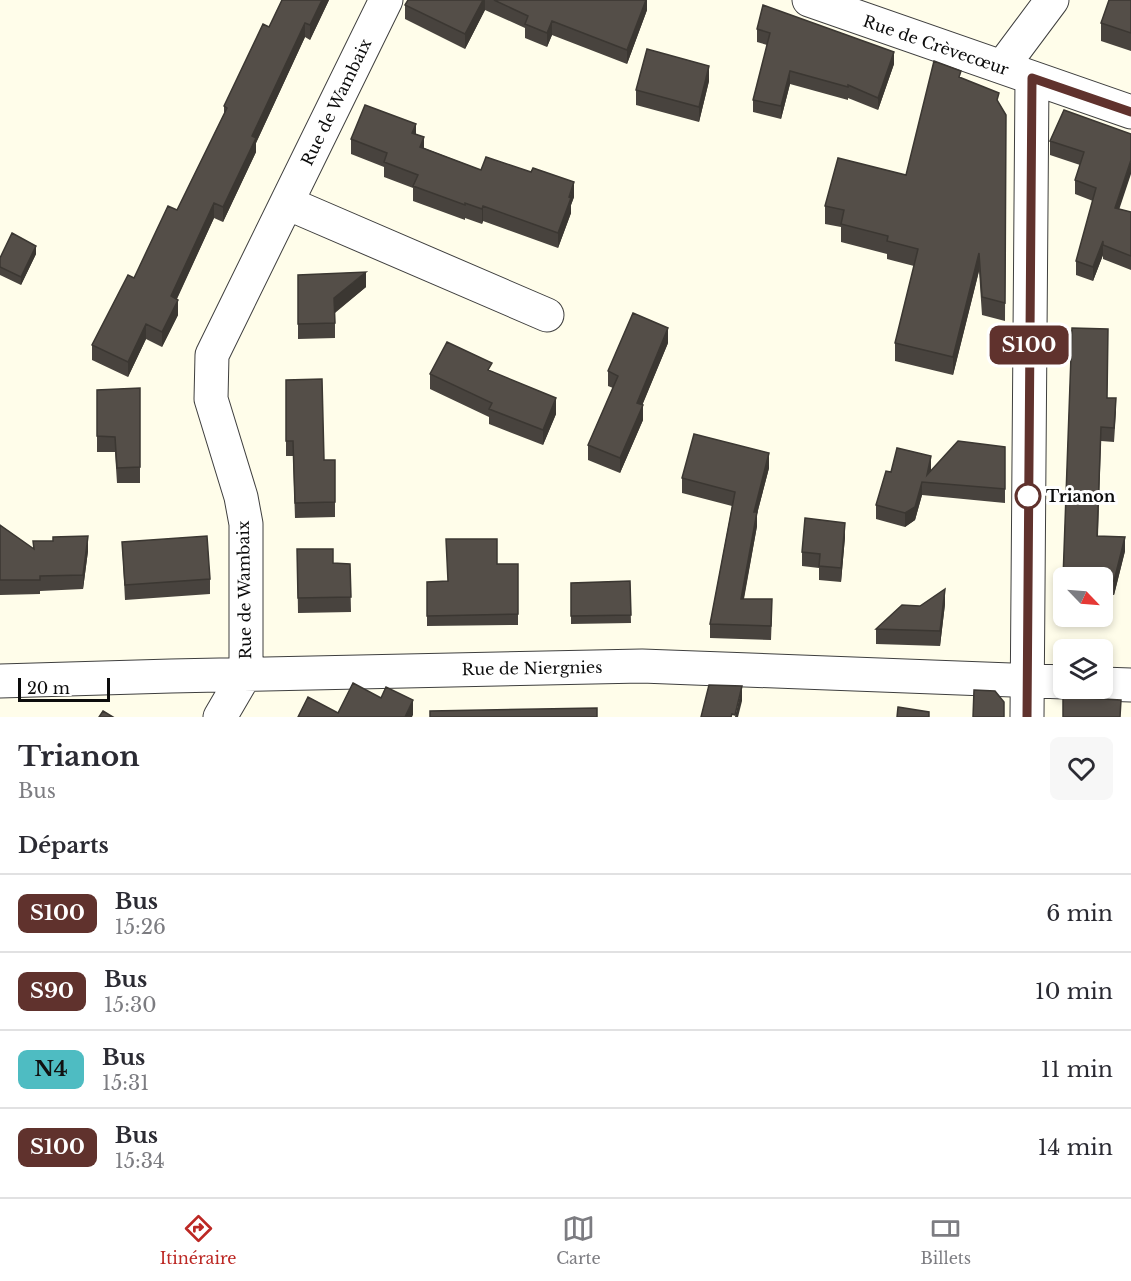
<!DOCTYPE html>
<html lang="fr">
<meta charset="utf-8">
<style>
body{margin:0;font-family:"Libre Baskerville",serif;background:#f7f7f7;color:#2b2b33;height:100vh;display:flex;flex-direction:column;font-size:22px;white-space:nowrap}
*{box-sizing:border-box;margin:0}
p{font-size:20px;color:#7c7c81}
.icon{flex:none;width:33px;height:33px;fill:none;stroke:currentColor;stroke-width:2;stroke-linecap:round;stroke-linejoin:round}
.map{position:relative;height:717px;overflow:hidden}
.drawer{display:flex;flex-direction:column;background:#fff;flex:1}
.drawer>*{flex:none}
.badge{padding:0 12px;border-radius:9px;font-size:21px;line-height:39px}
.needle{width:39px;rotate:115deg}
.tools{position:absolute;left:1053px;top:567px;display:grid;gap:12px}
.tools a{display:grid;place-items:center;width:60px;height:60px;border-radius:9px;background:#fff;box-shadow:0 3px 9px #0003;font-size:30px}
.scale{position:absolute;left:18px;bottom:15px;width:92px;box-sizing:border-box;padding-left:6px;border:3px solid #0c0c0c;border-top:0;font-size:16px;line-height:21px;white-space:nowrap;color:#0c0c0c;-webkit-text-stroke:4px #fff;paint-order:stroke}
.map>.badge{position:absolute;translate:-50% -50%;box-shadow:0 0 0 3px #fff}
h2{padding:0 18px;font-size:22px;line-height:54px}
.round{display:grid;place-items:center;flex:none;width:63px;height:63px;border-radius:9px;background:#f7f7f7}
.overview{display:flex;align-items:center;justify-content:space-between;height:102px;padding:0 18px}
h1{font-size:28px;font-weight:700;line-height:45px}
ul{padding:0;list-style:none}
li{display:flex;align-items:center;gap:18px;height:78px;padding:0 18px;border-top:2px solid #e1e1e2}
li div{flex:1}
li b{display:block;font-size:22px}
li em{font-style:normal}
li .badge{min-width:66px;font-weight:700;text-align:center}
.menu{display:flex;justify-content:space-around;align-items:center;height:84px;border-top:2px solid #e1e1e2;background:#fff;font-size:16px;color:#7c7c81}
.menu a{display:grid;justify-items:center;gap:3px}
.menu .on{color:#bc2824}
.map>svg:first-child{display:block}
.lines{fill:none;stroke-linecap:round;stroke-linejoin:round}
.minor-casing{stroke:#3f3f3f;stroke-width:35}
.minor{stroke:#fff;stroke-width:33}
.wall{fill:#48433e}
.shaded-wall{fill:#3b3732}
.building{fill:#544e48;stroke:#3b3732;stroke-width:1.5}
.line-casing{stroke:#fff;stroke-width:14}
.line{stroke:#60322d;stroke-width:9}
.stop-dot{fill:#fff;stroke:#60322d;stroke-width:3}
.labels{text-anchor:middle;stroke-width:6;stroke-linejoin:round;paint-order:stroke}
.street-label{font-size:16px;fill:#0c0c0c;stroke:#fff}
.stop-label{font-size:16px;font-weight:bold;fill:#0c0c0c;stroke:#fff;text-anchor:start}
</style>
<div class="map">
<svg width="1131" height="717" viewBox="0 0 1131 717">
<rect width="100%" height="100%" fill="#fffdea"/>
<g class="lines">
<defs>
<path id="minor" d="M 809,0 L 1131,112
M 1002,67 L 1052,0
M 287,203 L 547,315
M 0,681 L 171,676 L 642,666 L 1064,682
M 1102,684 L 1131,685
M 220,717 L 245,674 L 246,658 L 246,524 L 241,497 L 211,399 L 212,355 L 386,0
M 1027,717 L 1032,78"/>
</defs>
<use href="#minor" class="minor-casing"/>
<use href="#minor" class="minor"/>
</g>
<path class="wall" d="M 282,0 L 329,0 L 310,40 L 305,37 L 256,143 L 256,152 L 223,222 L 214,218 L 177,299 L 178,315 L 162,347 L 146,339 L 128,377 L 92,360 L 92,345 L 177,210 L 224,115 L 224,106 L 269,27 Z
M 408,0 L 647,0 L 647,10 L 627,64 L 552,35 L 547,47 L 525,38 L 525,28 L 485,10 L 465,49 L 405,19 L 405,5 Z
M 1131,0 L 1131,51 L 1101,41 L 1101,23 Z
M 757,29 L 894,64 L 878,110 L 848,98 L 848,100 L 790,84 L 781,119 L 753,112 L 753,100 L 767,45 L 757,42 Z
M 961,78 L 999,103 L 1006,115 L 1005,321 L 982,315 L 979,271 L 953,375 L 895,361 L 895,343 L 914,266 L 887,259 L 887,254 L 841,242 L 841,227 L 825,224 L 825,206 L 906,175 Z
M 709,81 L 699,122 L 636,105 L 636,90 Z
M 1064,110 L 1119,209 L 1131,212 L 1131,270 L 1103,259 L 1103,255 L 1093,281 L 1076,275 L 1076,261 L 1093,201 L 1075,194 L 1075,180 L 1080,165 L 1050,155 L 1050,141 Z
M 416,134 L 424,148 L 481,170 L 574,197 L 571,205 L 571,213 L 558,248 L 483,221 L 482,224 L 465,218 L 465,220 L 413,201 L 413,188 L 384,177 L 384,167 L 351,154 L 351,139 Z
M 36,254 L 21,285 L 0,275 L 0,258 Z
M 298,275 L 366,287 L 335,313 L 335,338 L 298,339 Z
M 1072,328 L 1108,329 L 1107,398 L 1116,398 L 1116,412 L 1114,442 L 1101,441 L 1098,536 L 1125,537 L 1125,551 L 1114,595 L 1102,595 L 1102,578 L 1064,578 L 1063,594 L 1063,579 Z
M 668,343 L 642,405 L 643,420 L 620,473 L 588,460 L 588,445 L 613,388 L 608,386 L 608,371 Z
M 492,371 L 556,414 L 543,445 L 489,424 L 489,417 L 430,389 L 430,374 Z
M 286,380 L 324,460 L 335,460 L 335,517 L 295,518 L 293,456 L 286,456 Z
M 140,388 L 140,483 L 117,483 L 115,452 L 97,452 L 97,390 Z
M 1005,447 L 1005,503 L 922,495 L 915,520 L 905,527 L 876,519 L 876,505 L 891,472 L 931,469 L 931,471 Z
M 769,468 L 757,514 L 757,526 L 744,599 L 772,613 L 771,640 L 710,638 L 710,624 L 732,506 L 682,493 L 682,478 Z
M 0,525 L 33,549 L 88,551 L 83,589 L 40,591 L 40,594 L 0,595 Z
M 845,537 L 841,582 L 819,580 L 819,568 L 802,566 L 802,552 Z
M 122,542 L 210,579 L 210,594 L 125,600 Z
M 297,549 L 333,563 L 350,564 L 351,612 L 298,613 Z
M 497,564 L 518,564 L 518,625 L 427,626 L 427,582 L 447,581 Z
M 630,581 L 631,623 L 571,624 L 571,583 Z
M 945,604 L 940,646 L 876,644 L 876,629 L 920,606 Z"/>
<path class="shaded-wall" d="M 322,0 L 329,0 L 310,40 L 310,25 Z
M 483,0 L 485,0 L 485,10 L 465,49 L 465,34 Z
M 646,0 L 647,0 L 647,10 L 627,64 L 627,50 Z
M 552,21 L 552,35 L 547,47 L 547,33 Z
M 305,23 L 305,37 L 256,143 L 256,152 L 223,222 L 223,207 L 252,136 Z
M 894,52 L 894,64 L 878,110 L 878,98 Z
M 709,66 L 709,81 L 699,122 L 699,107 Z
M 790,71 L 790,84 L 781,119 L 781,106 Z
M 416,124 L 416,139 L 412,133 Z
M 424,137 L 424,152 L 420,147 Z
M 1131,160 L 1131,174 L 1115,222 L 1115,208 Z
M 574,182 L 574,197 L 571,205 L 571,213 L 558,248 L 558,233 Z
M 214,203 L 214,218 L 171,311 L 171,296 Z
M 483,206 L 483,221 L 482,224 L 482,209 Z
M 1103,241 L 1103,255 L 1093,281 L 1093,267 Z
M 36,246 L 36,254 L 21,285 L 21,277 Z
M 979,253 L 979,271 L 953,375 L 953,357 Z
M 366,272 L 366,287 L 334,313 L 334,298 Z
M 178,300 L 178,315 L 162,347 L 162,332 Z
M 146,324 L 146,339 L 128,377 L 128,362 Z
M 668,328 L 668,343 L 637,418 L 637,403 Z
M 556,398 L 556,414 L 543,445 L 543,430 Z
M 643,405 L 643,420 L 620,473 L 620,458 Z
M 769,453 L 769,468 L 757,514 L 757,526 L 741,613 L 741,599 L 754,512 Z
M 931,456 L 931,469 L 928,482 L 927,475 Z
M 922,482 L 922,495 L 915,520 L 905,527 L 905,513 Z
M 845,523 L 845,537 L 841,582 L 841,568 Z
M 88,536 L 88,551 L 83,589 L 83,575 Z
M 1125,537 L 1125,551 L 1114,595 L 1114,581 Z
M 945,589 L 945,604 L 940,646 L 940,631 Z
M 742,686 L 742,701 L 738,717 L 735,717 Z
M 413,700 L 413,715 L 412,717 L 405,717 Z"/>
<path class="building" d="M 282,0 L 322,0 L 310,25 L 305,23 L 252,136 L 256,138 L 223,207 L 214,203 L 171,296 L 178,300 L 162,332 L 146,324 L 128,362 L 92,345 L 128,275 L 134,278 L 168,206 L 177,210 L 227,108 L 224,106 L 263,24 L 269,27 Z
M 408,0 L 483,0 L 465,34 L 405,5 Z
M 494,0 L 646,0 L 627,50 L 552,21 L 547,33 L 525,24 L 528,16 Z
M 1109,0 L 1131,0 L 1131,33 L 1101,23 Z
M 763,5 L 894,52 L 878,98 L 848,85 L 848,87 L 790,71 L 781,106 L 753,100 L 770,33 L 757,29 Z
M 647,49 L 709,66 L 699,107 L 636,90 Z
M 934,61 L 961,71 L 959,77 L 999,93 L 997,100 L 1006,115 L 1005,303 L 982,297 L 979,253 L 953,357 L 895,343 L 918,249 L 887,241 L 888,236 L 841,224 L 844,210 L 825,206 L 838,158 L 906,175 Z
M 365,105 L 416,124 L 412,133 L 424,137 L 420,147 L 481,170 L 486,157 L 531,172 L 533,168 L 574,182 L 569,197 L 571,198 L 558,233 L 483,206 L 482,209 L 465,203 L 465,205 L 413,186 L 418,175 L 384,162 L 387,153 L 351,139 Z
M 1064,110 L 1131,134 L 1131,160 L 1115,208 L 1131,212 L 1131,256 L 1103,245 L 1103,241 L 1093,267 L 1076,261 L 1096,188 L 1075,180 L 1084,152 L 1050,141 Z
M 12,233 L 36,246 L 21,277 L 0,267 L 0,258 Z
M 366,272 L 334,298 L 335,323 L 298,324 L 298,275 Z
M 633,313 L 668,328 L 637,403 L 643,405 L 620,458 L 588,445 L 618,376 L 608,371 Z
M 1072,328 L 1108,329 L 1107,398 L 1116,398 L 1114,428 L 1101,427 L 1097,536 L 1125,537 L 1114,581 L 1102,581 L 1102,578 L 1064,578 L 1063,579 Z
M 447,342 L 492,363 L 488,370 L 556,398 L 543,430 L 489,409 L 492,403 L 430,374 Z
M 322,379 L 324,460 L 335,460 L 335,502 L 295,503 L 293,441 L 286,441 L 286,380 Z
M 140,388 L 140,467 L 117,468 L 115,437 L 97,436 L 97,390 Z
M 694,434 L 769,453 L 754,512 L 757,512 L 741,599 L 772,599 L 771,626 L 710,624 L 735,492 L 682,478 Z
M 958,441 L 1005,447 L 1005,489 L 922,482 L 915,507 L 905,513 L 876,505 L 886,471 L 891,472 L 897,448 L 931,456 L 927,475 Z
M 805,518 L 845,523 L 841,568 L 819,566 L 820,554 L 802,552 Z
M 0,525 L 34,549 L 33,541 L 53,541 L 53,537 L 88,536 L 83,575 L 40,576 L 40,580 L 0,580 Z
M 207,536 L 210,579 L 125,585 L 122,542 Z
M 446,539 L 497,539 L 497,564 L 518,564 L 518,614 L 427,616 L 427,582 L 448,581 Z
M 297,549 L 333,549 L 333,563 L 350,564 L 351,597 L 298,598 Z
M 630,581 L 631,615 L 571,616 L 571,583 Z
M 945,589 L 940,631 L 876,629 L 902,605 L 920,606 Z
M 353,683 L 381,698 L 386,687 L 413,700 L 405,717 L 298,717 L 308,697 L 338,713 Z
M 709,685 L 742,686 L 735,715 L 732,714 L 731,717 L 701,717 Z
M 974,690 L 995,691 L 1004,702 L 1004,717 L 973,717 Z
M 1063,697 L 1121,700 L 1120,717 L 1063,717 Z
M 898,707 L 929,712 L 929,717 L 897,717 Z
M 597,708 L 597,717 L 430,717 L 430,711 Z
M 103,711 L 113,717 L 99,717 Z"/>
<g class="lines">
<defs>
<path id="line" d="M 1027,717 L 1032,78 L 1131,112"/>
</defs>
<use href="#line" class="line-casing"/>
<use href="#line" class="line"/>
</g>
<circle class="stop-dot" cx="1028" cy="496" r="12"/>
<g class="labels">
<g class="street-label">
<text transform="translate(936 45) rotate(19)" y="6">Rue de Crèvecœur</text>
<text transform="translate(336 102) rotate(-64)" y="6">Rue de Wambaix</text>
<text transform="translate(244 590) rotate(-91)" y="6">Rue de Wambaix</text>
<text transform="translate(532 668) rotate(-1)" y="6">Rue de Niergnies</text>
</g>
<g class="stop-label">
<text x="1046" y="502">Trianon</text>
</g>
</g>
</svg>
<div class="tools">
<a><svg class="needle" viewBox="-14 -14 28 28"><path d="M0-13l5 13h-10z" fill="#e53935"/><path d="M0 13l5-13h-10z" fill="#7c7c81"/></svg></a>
<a><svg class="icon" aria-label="layers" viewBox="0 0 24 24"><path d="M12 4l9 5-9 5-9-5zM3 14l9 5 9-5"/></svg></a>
</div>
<div class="scale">20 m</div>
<b class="badge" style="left:1029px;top:345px;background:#60322d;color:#fff">S100</b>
</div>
<section class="drawer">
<div class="overview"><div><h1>Trianon</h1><p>Bus</p></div><a class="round"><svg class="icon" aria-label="heart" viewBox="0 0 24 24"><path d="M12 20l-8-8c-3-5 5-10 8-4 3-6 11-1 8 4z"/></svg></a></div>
<h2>Départs</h2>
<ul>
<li><span class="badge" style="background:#60322d;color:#fff">S100</span><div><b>Bus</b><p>15:26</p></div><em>6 min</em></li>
<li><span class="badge" style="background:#60322d;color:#fff">S90</span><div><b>Bus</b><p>15:30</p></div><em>10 min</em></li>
<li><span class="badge" style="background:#4ebcc2;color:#111">N4</span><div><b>Bus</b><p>15:31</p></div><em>11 min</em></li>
<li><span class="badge" style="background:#60322d;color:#fff">S100</span><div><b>Bus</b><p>15:34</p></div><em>14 min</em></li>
</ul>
</section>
<nav class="menu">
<a class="on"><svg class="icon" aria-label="directions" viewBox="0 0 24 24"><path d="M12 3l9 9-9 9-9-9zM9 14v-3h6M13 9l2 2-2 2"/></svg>Itinéraire</a>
<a><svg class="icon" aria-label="map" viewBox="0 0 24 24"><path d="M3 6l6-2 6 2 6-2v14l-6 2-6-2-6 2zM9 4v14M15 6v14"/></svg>Carte</a>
<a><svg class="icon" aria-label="tickets" viewBox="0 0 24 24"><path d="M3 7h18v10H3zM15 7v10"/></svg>Billets</a>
</nav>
